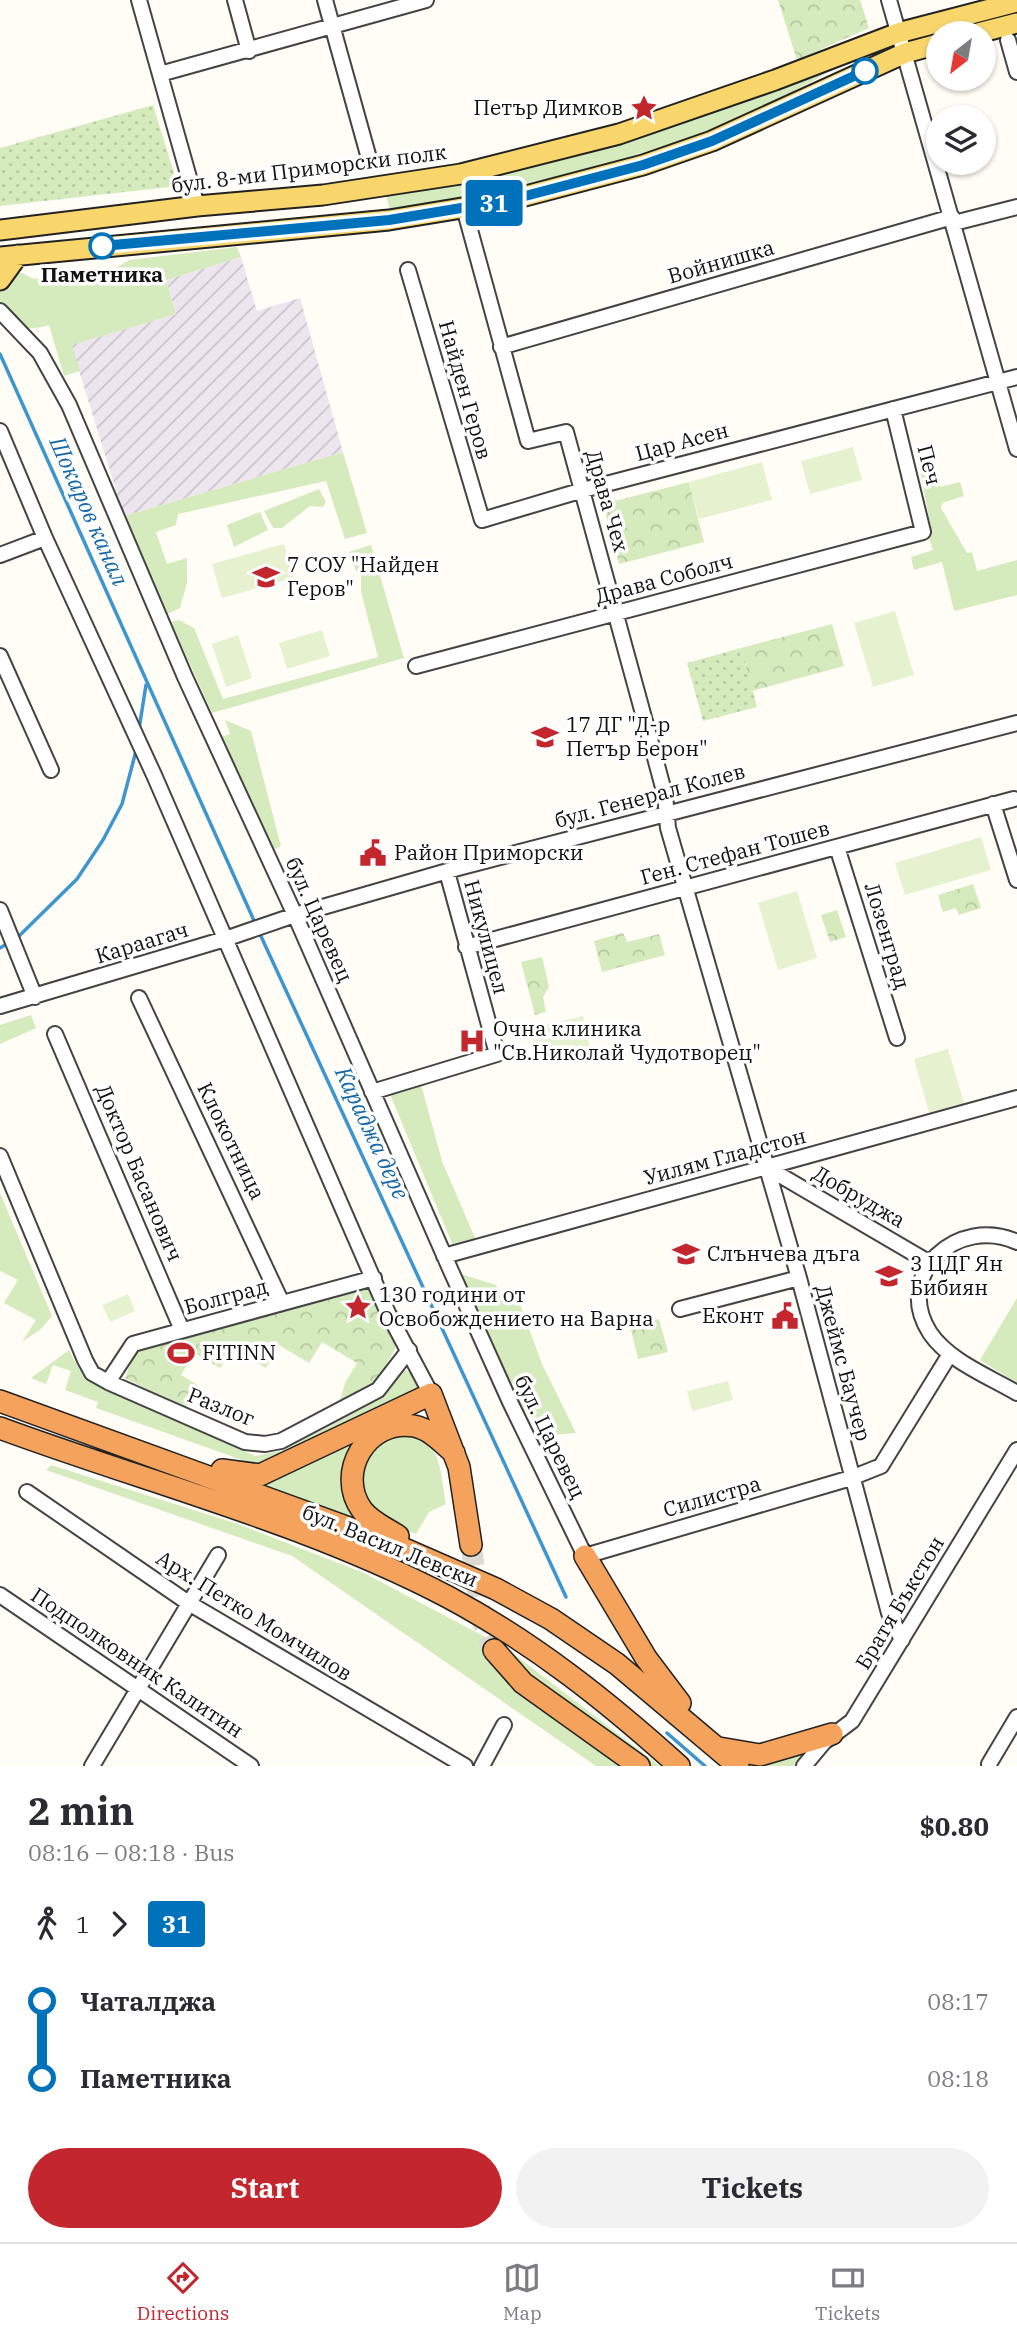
<!DOCTYPE html>
<meta charset="utf-8">
<style>
body{margin:0;font-family:"IBM Plex Serif",serif;background:#f2f2f3;color:#2b2b33;height:100vh;display:flex;flex-direction:column;font-size:26px;white-space:nowrap}
*{box-sizing:border-box;margin:0}
p{font-size:23px;color:#7c7c81}
.icon{flex:none;width:38px;height:38px;fill:none;stroke:currentColor;stroke-width:2;stroke-linecap:round;stroke-linejoin:round}
.map{position:relative;height:1766px;overflow:hidden}
.drawer{display:flex;flex-direction:column;background:#fff;flex:1}
.drawer>*{flex:none}
.badge{padding:0 14px;border-radius:5px;font-size:24px;line-height:46px}
.needle{width:46px;rotate:211deg}
.controls{position:absolute;left:926px;top:21px;display:grid;gap:14px}
.controls a{display:grid;place-items:center;width:70px;height:70px;border-radius:50%;background:#fff;box-shadow:0 2px 5px #0004;font-size:35px}
.map>.badge{position:absolute;translate:-50% -50%;box-shadow:0 0 0 4px #fff}
.legs{display:flex;align-items:center;gap:10px;height:77px;padding:0 28px;font-size:23px}
.legs p{margin-inline-start:auto}
.summary{display:flex;align-items:center;justify-content:space-between;height:119px;padding:0 28px}
h1{font-size:38px;font-weight:800;line-height:52px}
.primary-button{display:flex;gap:14px;margin-top:auto;padding:14px 28px}
.primary-button a{flex:1;height:80px;border-radius:42px;background:#c4262e;color:#fff;font-size:28px;font-weight:800;line-height:80px;text-align:center}
.primary-button a+a{background:#f2f2f3;color:#2b2b33}
ul{padding:0 28px;list-style:none}
li{display:flex;align-items:center;gap:24px;height:77px;font-size:26px}
li i{display:grid;place-items:center;width:10px;height:100%;margin:0 9px;background:currentColor}
li i::after{content:'';width:18px;height:18px;margin:-9px;border:5px solid;border-radius:50%;background:#fff}
li p{margin-inline-start:auto}
li:first-child i{background:linear-gradient(#0000 50%,currentColor 0)}
li:last-child i{background:linear-gradient(currentColor 50%,#0000 0)}
.menu{display:flex;justify-content:space-around;align-items:center;height:98px;border-top:2px solid #e1e1e2;background:#fff;font-size:19px;color:#7c7c81}
.menu a{display:grid;justify-items:center;gap:4px}
.menu .selected{color:#c4262e}
.map>svg:first-child{display:block}
.industrial{fill:url(#industrial-furrows)}
.grass{fill:#d5ebbd}
.park{fill:url(#park-crowns)}
.garden{fill:url(#garden-dots)}
.pitch{fill:#e6f2cf}
.lines{fill:none;stroke-linecap:round;stroke-linejoin:round}
.stream{stroke:#3f96cf;stroke-width:3.5}
.highway-tunnel{stroke:#dbdad3;stroke-width:21;stroke-dasharray:21 10;stroke-linecap:butt}
.minor-casing{stroke:#444;stroke-width:18}
.major-casing{stroke:#222;stroke-width:23}
.highway-casing{stroke:#222;stroke-width:24}
.minor{stroke:#fff;stroke-width:14}
.major{stroke:#f9d66b;stroke-width:19}
.highway{stroke:#f5a25d;stroke-width:21}
.line-1-casing{stroke:#fff;stroke-width:16}
.line-1{stroke:#0072bc;stroke-width:10}
.stop-1-dot{fill:#fff;stroke:#0072bc;stroke-width:3.5}
.labels{text-anchor:middle;stroke-width:7;stroke-linejoin:round;paint-order:stroke}
.poi-label{font-size:21px;fill:#111;stroke:#fff;text-anchor:start}
.street-label{font-size:21px;fill:#111;stroke:#fff}
.stop-label{font-size:21px;font-weight:bold;fill:#111;stroke:#fff}
.water-label{font-size:23px;font-style:italic;fill:#1768a6;stroke:#fff}
</style>
<div class="map">
<svg width="1017" height="1766" viewBox="0 0 1017 1766">
<defs>
<pattern id="industrial-furrows" width="10" height="10" patternUnits="userSpaceOnUse" patternTransform="scale(1.75)"><rect width="10" height="10" fill="#eee6ef"/><path d="M-1 1l2-2M0 10L10 0M9 11l2-2" fill="none" stroke="#cbc4cc"/></pattern>
<pattern id="park-crowns" width="20" height="18" patternUnits="userSpaceOnUse" patternTransform="scale(1.75)"><rect width="20" height="18" fill="#d5ebbd"/><path d="M2 6a3 3 0 1 1 6 0M12 15a3 3 0 1 1 6 0" fill="none" stroke="#b6c8a1"/></pattern>
<pattern id="garden-dots" width="8" height="8" patternUnits="userSpaceOnUse" patternTransform="scale(1.75)"><rect width="8" height="8" fill="#d5ebbd"/><path d="M2 2h.1M6 6h.1" fill="none" stroke="#b6c8a1" stroke-width="1.8" stroke-linecap="round"/></pattern>
</defs>
<rect width="100%" height="100%" fill="#fffdf5"/>
<path class="industrial" d="M 241,257 L 257,311 L 300,298 L 343,452 L 124,516 L 71,345 L 176,314 L 166,280 Z"/>
<path class="grass" d="M 861,52 L 862,55 C 822,74 785,99 744,116 C 631,164 510,188 390,211 L 386,195 L 715,111 L 766,93 Z
M 237,247 L 241,257 L 166,280 L 176,314 L 72,345 L 80,371 L 64,376 L 49,325 C 26,332 17,328 0,311 L 0,274 L 22,273 L 34,279 L 116,268 L 129,260 Z
M 343,452 L 367,533 L 345,539 L 326,481 L 178,514 L 176,525 L 156,532 L 167,564 L 187,558 L 187,583 L 180,608 L 167,614 L 124,516 Z
M 934,460 L 941,487 L 960,482 L 964,496 L 942,503 L 941,508 L 967,553 L 972,552 L 977,571 L 1017,560 L 1017,595 L 954,611 L 942,562 L 914,570 L 911,557 L 933,550 L 928,535 L 931,528 L 919,465 Z
M 319,489 L 326,502 L 323,507 L 310,506 L 282,528 L 273,528 L 264,511 Z
M 260,512 L 268,530 L 234,547 L 227,525 Z
M 371,545 L 404,658 L 212,713 L 171,622 L 179,620 L 194,628 L 223,699 L 378,657 L 361,592 L 361,576 L 357,573 L 349,552 Z
M 225,720 L 251,731 L 281,846 L 267,853 L 218,747 L 221,737 L 230,734 Z
M 31,1015 L 36,1028 L 0,1044 L 0,1025 Z
M 419,1077 L 442,1161 L 479,1247 L 456,1253 L 387,1087 Z
M 0,1193 L 52,1316 L 41,1329 L 22,1342 L 36,1320 L 4,1303 L 18,1280 L 0,1271 Z
M 451,1271 L 496,1285 L 503,1302 L 517,1296 L 542,1364 L 576,1433 L 542,1436 L 532,1416 L 510,1402 Z
M 1017,1298 L 1017,1383 L 980,1360 Z
M 69,1350 L 84,1378 L 255,1456 L 284,1450 L 384,1397 L 403,1368 L 413,1375 L 419,1387 L 418,1392 L 259,1466 L 96,1408 L 98,1402 L 65,1390 L 71,1371 L 53,1365 L 46,1384 L 31,1378 Z
M 368,1434 L 345,1494 L 352,1519 L 267,1486 L 268,1482 Z
M 396,1435 C 443,1435 439,1467 446,1504 L 429,1512 L 416,1534 L 379,1521 L 360,1485 C 366,1458 369,1448 396,1435 Z
M 51,1465 L 238,1524 L 364,1573 L 506,1648 L 660,1766 L 651,1766 L 611,1737 L 632,1766 L 596,1766 L 292,1556 L 46,1470 Z
M 816,1742 L 797,1766 L 755,1766 L 755,1762 Z"/>
<path class="park" d="M 778,0 L 860,0 L 869,28 L 797,60 Z
M 689,482 L 704,542 L 619,564 L 603,504 Z
M 832,624 L 844,666 L 752,691 L 741,648 Z
M 973,884 L 981,908 L 959,915 L 956,908 L 943,912 L 938,895 Z
M 837,910 L 846,937 L 830,942 L 821,915 Z
M 623,933 L 627,942 L 659,934 L 665,955 L 602,972 L 594,941 Z
M 542,957 L 549,987 L 543,997 L 546,1012 L 535,1015 L 521,962 Z
M 363,1287 L 371,1290 L 395,1340 L 395,1349 L 375,1384 L 339,1404 L 345,1383 L 357,1363 L 322,1342 L 309,1363 L 279,1345 L 266,1368 L 233,1348 L 220,1368 L 194,1353 L 181,1375 L 198,1385 L 185,1410 L 125,1378 L 135,1351 Z
M 659,1319 L 668,1352 L 638,1359 L 630,1326 Z"/>
<path class="garden" d="M 153,105 L 178,186 L 0,206 L 0,148 Z
M 741,648 L 757,707 L 703,721 L 687,663 Z"/>
<path class="pitch" d="M 853,447 L 862,480 L 810,494 L 801,461 Z
M 762,462 L 772,500 L 699,519 L 689,482 Z
M 284,544 L 294,578 L 222,598 L 212,564 Z
M 895,611 L 914,675 L 873,687 L 854,623 Z
M 322,630 L 330,656 L 287,669 L 279,643 Z
M 238,635 L 252,678 L 226,687 L 212,644 Z
M 981,837 L 991,870 L 905,895 L 895,863 Z
M 797,891 L 817,958 L 778,970 L 758,903 Z
M 583,1016 L 591,1051 L 539,1064 L 531,1029 Z
M 948,1049 L 965,1106 L 930,1116 L 914,1059 Z
M 128,1294 L 135,1311 L 110,1322 L 102,1305 Z
M 728,1381 L 733,1400 L 692,1411 L 687,1391 Z"/>
<g class="lines">
<path class="stream" d="M 0,354 L 256,925
M 139,729 L 146,685
M 259,932 L 566,1597
M 15,940 L 77,879 L 103,840 L 122,804 L 136,751
M 0,948 L 8,943
M 667,1733 L 705,1766"/>
<path class="highway-tunnel" d="M 471,1545 L 482,1621 L 494,1650"/>
<defs>
<path id="minor" d="M 139,0 L 197,206
M 235,0 L 249,51
M 325,0 L 370,162
M 889,0 L 1017,449
M 1008,40 L 1017,72
M 160,74 L 426,0
M 464,208 L 528,441 L 566,432 L 654,754 L 665,795 L 668,828 L 799,1278 L 889,1613 L 902,1640
M 954,223 L 1017,207
M 408,270 L 482,520 L 583,490 L 1017,377
M 0,311 L 40,353 L 69,405 L 185,677 L 295,915 L 451,1271 L 510,1402 L 585,1556 L 851,1478 L 881,1466 L 950,1354
M 501,347 L 952,217
M 0,431 L 45,538 L 154,775 L 388,1313 L 431,1394
M 0,555 L 45,538
M 0,656 L 51,770
M 416,666 L 923,532 L 893,409
M 993,804 L 1017,880
M 837,847 L 897,1038
M 0,910 L 35,997
M 466,947 L 1014,799
M 139,998 L 282,1303
M 0,1006 L 225,939 L 295,915 L 458,868 L 1017,723
M 55,1034 L 182,1330
M 372,1092 L 497,1054 L 447,872
M 0,1156 L 85,1360 L 92,1373 L 108,1382 L 245,1442 L 265,1444 L 281,1441 L 378,1390 L 409,1350
M 766,1167 L 930,1263
M 1017,1242 C 958,1215 892,1274 930,1333 C 949,1361 988,1376 1017,1393
M 444,1256 L 1017,1098
M 680,1309 L 799,1278
M 108,1382 L 133,1344 L 374,1278
M 27,1492 L 187,1602 L 465,1766
M 0,1595 L 251,1766
M 989,1764 L 1017,1717
M 92,1766 L 218,1555
M 482,1766 L 504,1725
M 804,1766 L 824,1742 L 852,1721 L 1017,1450"/>
<path id="major" d="M 978,33 L 1017,23
M 0,230 L 197,206 L 323,195 L 461,174 L 619,134 L 775,80 L 898,33 L 1017,2
M 0,257 L 389,220 L 510,200 L 643,165 L 712,141 L 905,53 L 938,44
M 0,280 L 18,255"/>
<path id="highway" d="M 0,1401 L 393,1544 L 496,1589 L 551,1619 L 617,1664 L 738,1766
M 0,1428 C 149,1483 307,1523 448,1597 C 534,1643 607,1701 679,1766
M 222,1470 L 260,1475 L 431,1394 L 459,1467 L 471,1545
M 398,1536 C 386,1528 371,1522 362,1510 C 335,1473 367,1418 414,1426 C 430,1429 443,1443 454,1453
M 585,1556 L 646,1658 L 680,1703
M 494,1650 L 523,1683 L 639,1766
M 719,1748 L 760,1755 L 832,1734"/>
</defs>
<use href="#minor" class="minor-casing"/>
<use href="#major" class="major-casing"/>
<use href="#highway" class="highway-casing"/>
<use href="#minor" class="minor"/>
<use href="#major" class="major"/>
<use href="#highway" class="highway"/>
</g>
<g class="lines">
<defs>
<path id="line-1" d="M 102,246 L 389,220 L 510,200 L 643,165 L 712,141 L 865,71"/>
</defs>
<use href="#line-1" class="line-1-casing"/>
<use href="#line-1" class="line-1"/>
</g>
<defs>
<symbol id="sight-bare" viewBox="-9 -9 18 18"><path d="M0-6L1.8-2.2L6-1.7L2.9 1.2L3.7 5.4L0 3.3L-3.7 5.4L-2.9 1.2L-6-1.7L-1.8-2.2Z" fill="#c4262e" stroke="#fff" stroke-width="2.5" paint-order="stroke"/></symbol>
<symbol id="school-bare" viewBox="-9 -9 18 18"><path d="M0-5L7-2L0 1L-7-2ZM-4 1L0 2.5L4 1V4Q0 6-4 4Z" fill="#c4262e" stroke="#fff" stroke-width="2.5" paint-order="stroke"/></symbol>
<symbol id="civic-bare" viewBox="-9 -9 18 18"><path d="M-.6-6.5H3V-4.5H.6V-3L4-1V1h2V6H-6V1h2V-1L-.6-3ZM-1.2 2.5V6h2.4V2.5Z" fill="#c4262e" stroke="#fff" stroke-width="2.5" paint-order="stroke"/></symbol>
<symbol id="hospital-bare" viewBox="-9 -9 18 18"><path d="M-5-5h3v3.5h4V-5h3V5h-3V1.5h-4V5h-3Z" fill="#c4262e" stroke="#fff" stroke-width="2.5" paint-order="stroke"/></symbol>
<symbol id="stadium-bare" viewBox="-9 -9 18 18"><path d="M0-5a6.5 5 0 1 0 0 10a6.5 5 0 1 0 0-10ZM-3.5-1.8h7v3.6h-7Z" fill="#c4262e" stroke="#fff" stroke-width="2.5" paint-order="stroke"/></symbol>
</defs>
<g fill-rule="evenodd">
<use href="#sight-bare" x="625" y="89" width="38" height="38"/>
<use href="#school-bare" x="247" y="558" width="38" height="38"/>
<use href="#school-bare" x="526" y="718" width="38" height="38"/>
<use href="#civic-bare" x="354" y="834" width="38" height="38"/>
<use href="#hospital-bare" x="453" y="1022" width="38" height="38"/>
<use href="#school-bare" x="667" y="1235" width="38" height="38"/>
<use href="#school-bare" x="870" y="1257" width="38" height="38"/>
<use href="#sight-bare" x="339" y="1288" width="38" height="38"/>
<use href="#civic-bare" x="766" y="1297" width="38" height="38"/>
<use href="#stadium-bare" x="162" y="1334" width="38" height="38"/>
</g>
<g class="stop-1-dot">
<circle cx="865" cy="71" r="12"/>
<circle cx="102" cy="246" r="12"/>
</g>
<g class="labels">
<g class="poi-label">
<text x="623" y="115" text-anchor="end">Петър Димков</text>
<text x="287" y="572">7 СОУ "Найден<tspan x="287" dy="24">Геров"</tspan></text>
<text x="566" y="732">17 ДГ "Д-р<tspan x="566" dy="24">Петър Берон"</tspan></text>
<text x="394" y="860">Район Приморски</text>
<text x="493" y="1036">Очна клиника<tspan x="493" dy="24">"Св.Николай Чудотворец"</tspan></text>
<text x="707" y="1261">Слънчева дъга</text>
<text x="910" y="1271">3 ЦДГ Ян<tspan x="910" dy="24">Бибиян</tspan></text>
<text x="379" y="1302">130 години от<tspan x="379" dy="24">Освобождението на Варна</tspan></text>
<text x="764" y="1323" text-anchor="end">Еконт</text>
<text x="202" y="1360">FITINN</text>
</g>
<g class="street-label">
<text transform="translate(309 169) rotate(-7)" y="7">бул. 8-ми Приморски полк</text>
<text transform="translate(721 262) rotate(-16)" y="7">Войнишка</text>
<text transform="translate(465 390) rotate(74)" y="7">Найден Геров</text>
<text transform="translate(682 442) rotate(-15)" y="7">Цар Асен</text>
<text transform="translate(929 465) rotate(76)" y="7">Печ</text>
<text transform="translate(607 501) rotate(74)" y="7">Драва Чех</text>
<text transform="translate(664 579) rotate(-15)" y="7">Драва Соболч</text>
<text transform="translate(650 796) rotate(-15)" y="7">бул. Генерал Колев</text>
<text transform="translate(735 853) rotate(-15)" y="7">Ген. Стефан Тошев</text>
<text transform="translate(319 920) rotate(66)" y="7">бул. Царевец</text>
<text transform="translate(887 936) rotate(73)" y="7">Лозенград</text>
<text transform="translate(486 937) rotate(75)" y="7">Никулицел</text>
<text transform="translate(142 943) rotate(-17)" y="7">Караагач</text>
<text transform="translate(231 1141) rotate(64)" y="7">Клокотница</text>
<text transform="translate(725 1157) rotate(-15)" y="7">Уилям Гладстон</text>
<text transform="translate(139 1173) rotate(67)" y="7">Доктор Басанович</text>
<text transform="translate(859 1197) rotate(30)" y="7">Добруджа</text>
<text transform="translate(226 1297) rotate(-15)" y="7">Болград</text>
<text transform="translate(843 1363) rotate(75)" y="7">Джеймс Баучер</text>
<text transform="translate(221 1407) rotate(22)" y="7">Разлог</text>
<text transform="translate(550 1437) rotate(64)" y="7">бул. Царевец</text>
<text transform="translate(712 1497) rotate(-16)" y="7">Силистра</text>
<text transform="translate(390 1546) rotate(22)" y="7">бул. Васил Левски</text>
<text transform="translate(900 1603) rotate(-59)" y="7">Братя Бъкстон</text>
<text transform="translate(254 1616) rotate(32)" y="7">Арх. Петко Момчилов</text>
<text transform="translate(137 1663) rotate(34)" y="7">Подполковник Калитин</text>
</g>
<g class="stop-label">
<text x="102" y="282">Паметника</text>
</g>
<g class="water-label">
<text transform="translate(89 511) rotate(66)" y="8">Шокаров канал</text>
<text transform="translate(372 1133) rotate(65)" y="8">Караджа дере</text>
</g>
</g>
</svg>
<div class="controls">
<a><svg class="needle" viewBox="-14 -14 28 28"><path d="M0-13l5 13h-10z" fill="#e53935"/><path d="M0 13l5-13h-10z" fill="#7c7c81"/></svg></a>
<a><svg class="icon" aria-label="layers" viewBox="0 0 24 24"><path d="M12 4l9 5-9 5-9-5zM3 14l9 5 9-5"/></svg></a>
</div>
<b class="badge" style="left:494px;top:203px;background:#0072bc;color:#fff">31</b>
</div>
<section class="drawer">
<div class="summary"><div><h1>2 min</h1><p>08:16 – 08:18 · Bus</p></div><b>$0.80</b></div>
<div class="legs"><svg class="icon" aria-label="walk" viewBox="0 0 24 24"><circle cx="13" cy="4" r="2"/><path d="M13 8l-2 6 4 7M11 14l-3 7M7 12l3-4h3l4 4"/></svg>1<svg class="icon" aria-label="forward" viewBox="0 0 24 24"><path d="M9 5l7 7-7 7"/></svg><b class="badge" style="background:#0072bc;color:#fff">31</b></div>
<ul>
<li><i style="color:#0072bc"></i><b>Чаталджа</b><p>08:17</p></li>
<li><i style="color:#0072bc"></i><b>Паметника</b><p>08:18</p></li>
</ul>
<div class="primary-button"><a>Start</a><a>Tickets</a></div>
</section>
<nav class="menu">
<a class="selected"><svg class="icon" aria-label="directions" viewBox="0 0 24 24"><path d="M12 3l9 9-9 9-9-9zM9 14v-3h6M13 9l2 2-2 2"/></svg>Directions</a>
<a><svg class="icon" aria-label="map" viewBox="0 0 24 24"><path d="M3 6l6-2 6 2 6-2v14l-6 2-6-2-6 2zM9 4v14M15 6v14"/></svg>Map</a>
<a><svg class="icon" aria-label="tickets" viewBox="0 0 24 24"><path d="M3 7h18v10H3zM15 7v10"/></svg>Tickets</a>
</nav>
